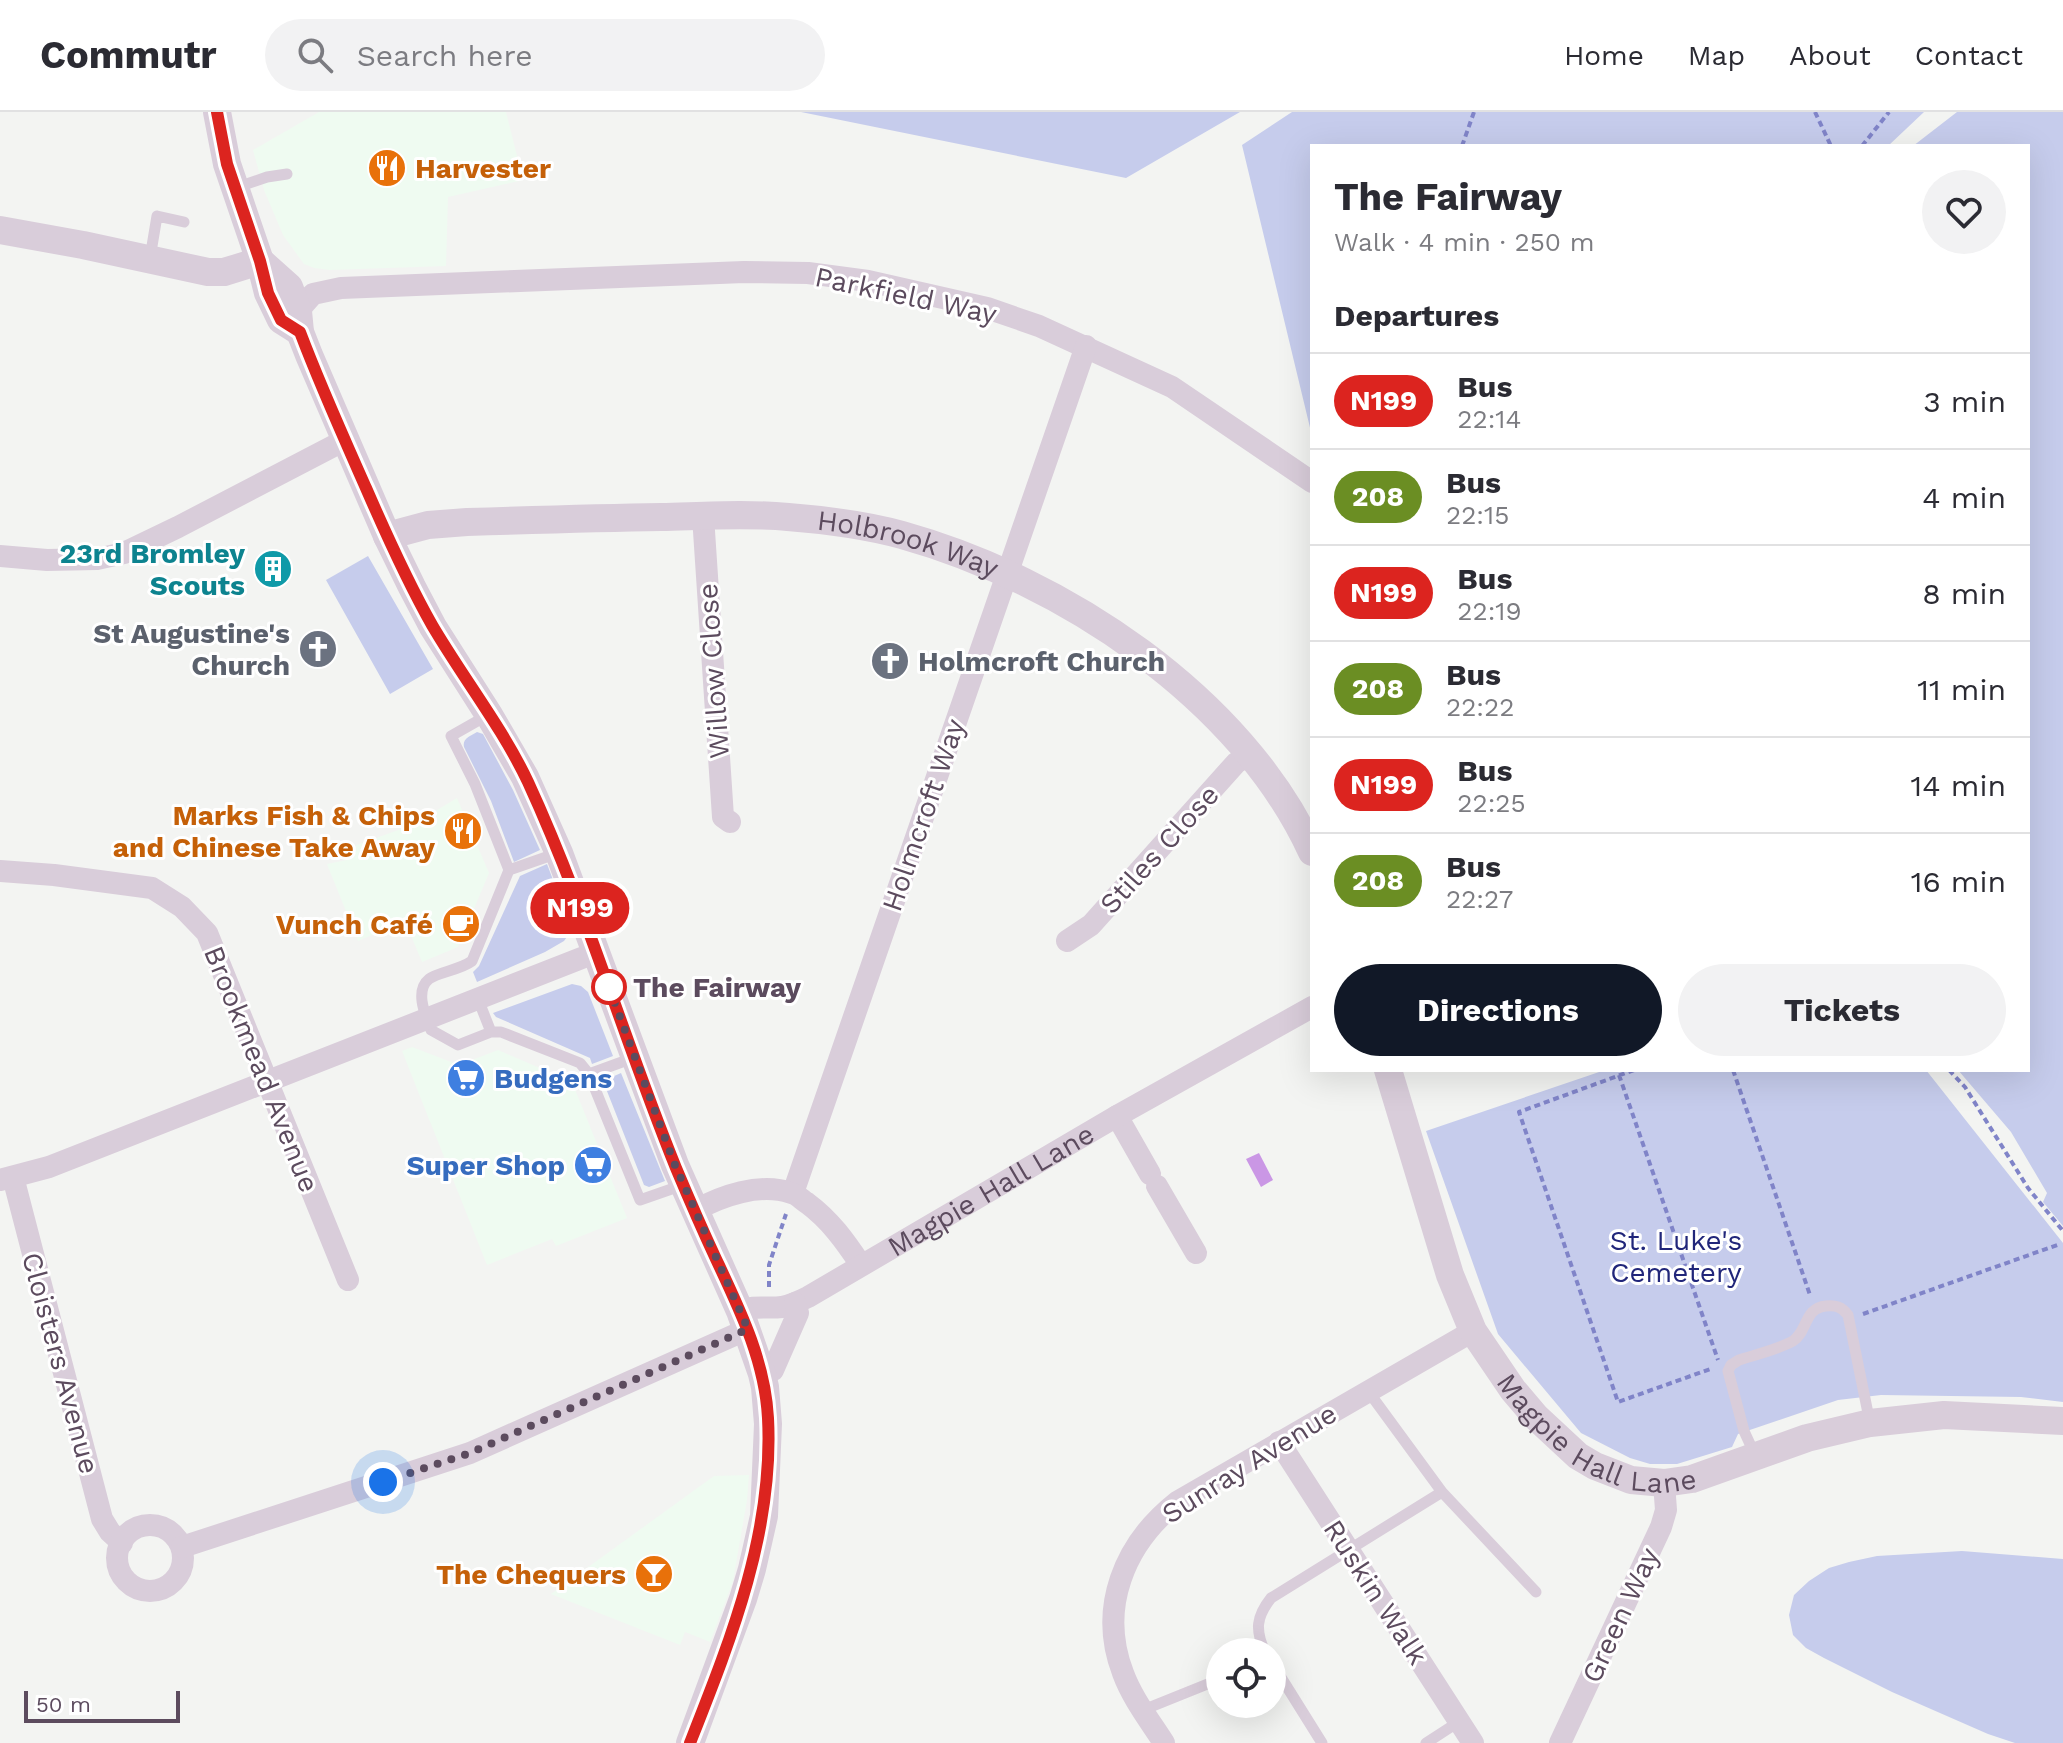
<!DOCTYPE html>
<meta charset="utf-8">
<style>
body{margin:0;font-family:"Work Sans",sans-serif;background:#f2f2f3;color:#2b2b33;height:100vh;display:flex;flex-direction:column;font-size:30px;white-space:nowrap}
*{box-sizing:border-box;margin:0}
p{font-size:26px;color:#7c7c81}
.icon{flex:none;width:44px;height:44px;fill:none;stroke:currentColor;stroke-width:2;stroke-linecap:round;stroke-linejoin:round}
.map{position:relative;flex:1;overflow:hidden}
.drawer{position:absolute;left:1310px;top:32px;width:720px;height:928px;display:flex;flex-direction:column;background:#fff;border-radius:0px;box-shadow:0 8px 32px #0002}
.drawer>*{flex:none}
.badge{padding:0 16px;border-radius:26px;font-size:28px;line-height:52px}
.buttons{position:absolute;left:1206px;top:1526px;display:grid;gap:16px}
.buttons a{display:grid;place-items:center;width:80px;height:80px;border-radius:50%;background:#fff;box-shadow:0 8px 32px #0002;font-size:40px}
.scale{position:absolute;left:24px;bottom:20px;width:156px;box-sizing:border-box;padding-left:8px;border:4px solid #5c4b5e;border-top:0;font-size:22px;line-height:28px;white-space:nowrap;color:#5c4b5e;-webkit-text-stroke:6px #fff;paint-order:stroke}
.you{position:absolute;width:40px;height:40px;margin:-20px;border:6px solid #fff;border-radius:50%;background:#1a73e8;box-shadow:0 0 0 12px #1a73e833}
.map>.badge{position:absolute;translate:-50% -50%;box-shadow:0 0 0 4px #fff}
h2{padding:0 24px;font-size:30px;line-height:72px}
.round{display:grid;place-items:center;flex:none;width:84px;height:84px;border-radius:42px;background:#f2f2f3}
.headline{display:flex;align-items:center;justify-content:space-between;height:136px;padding:0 24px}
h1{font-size:38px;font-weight:700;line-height:60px}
.action{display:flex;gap:16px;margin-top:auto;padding:16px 24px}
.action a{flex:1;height:92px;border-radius:48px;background:#111827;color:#fff;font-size:32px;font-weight:700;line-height:92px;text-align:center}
.action a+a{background:#f2f2f3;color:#2b2b33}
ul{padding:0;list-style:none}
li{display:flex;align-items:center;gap:24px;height:96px;padding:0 24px;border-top:2px solid #e1e1e2}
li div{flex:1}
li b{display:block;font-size:30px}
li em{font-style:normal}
li .badge{min-width:88px;font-weight:700;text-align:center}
header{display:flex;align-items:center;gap:48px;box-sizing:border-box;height:112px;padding:0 40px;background:#fff;border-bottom:2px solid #e1e1e2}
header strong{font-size:38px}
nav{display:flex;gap:44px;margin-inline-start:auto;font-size:28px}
.search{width:560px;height:72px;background:#f2f2f3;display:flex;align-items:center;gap:20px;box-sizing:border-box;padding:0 28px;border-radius:44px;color:#7c7c81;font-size:30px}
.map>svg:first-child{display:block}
.commercial{fill:#effbf1}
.green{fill:#c6ccec}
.water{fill:#ca97e5}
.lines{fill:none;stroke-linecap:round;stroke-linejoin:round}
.path{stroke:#8084c8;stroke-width:4;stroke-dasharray:6 4;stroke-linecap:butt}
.service{stroke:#d9cdda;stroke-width:11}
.minor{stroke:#d9cdda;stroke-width:22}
.tertiary{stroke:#d9cdda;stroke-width:28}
.line-casing{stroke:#fff;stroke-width:18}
.line{stroke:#dc241f;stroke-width:12}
.walk{stroke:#5c4b5e;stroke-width:8;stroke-dasharray:0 14.4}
.stop-dot{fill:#fff;stroke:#dc241f;stroke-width:4}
.labels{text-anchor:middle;stroke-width:6;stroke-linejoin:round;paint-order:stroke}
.food-label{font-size:28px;font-weight:bold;fill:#c56008;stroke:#fff;text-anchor:end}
.street-label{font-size:28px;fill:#5c4b5e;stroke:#fff}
.culture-label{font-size:28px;font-weight:bold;fill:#0d838f;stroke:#fff;text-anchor:end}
.worship-label{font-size:28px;font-weight:bold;fill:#5b616d;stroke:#fff;text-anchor:end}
.stop-label{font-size:28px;font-weight:bold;fill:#5c4b5e;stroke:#fff;text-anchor:start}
.shop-label{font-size:28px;font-weight:bold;fill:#366cbe;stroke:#fff;text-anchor:start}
.park-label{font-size:28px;fill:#21267a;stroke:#fff}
</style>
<header>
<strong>Commutr</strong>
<div class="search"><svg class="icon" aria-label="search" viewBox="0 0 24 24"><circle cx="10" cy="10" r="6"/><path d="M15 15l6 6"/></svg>Search here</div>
<nav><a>Home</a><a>Map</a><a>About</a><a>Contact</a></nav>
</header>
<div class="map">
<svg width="2063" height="1631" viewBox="0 0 2063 1631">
<rect width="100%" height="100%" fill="#f3f4f2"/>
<path class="commercial" d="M 319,0 L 506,0 L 523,68 L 448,85 L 446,154 L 330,158 L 314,156 L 304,152 L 283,123 L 264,78 L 253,38 Z
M 457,686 L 489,761 L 458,835 L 422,850 L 405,809 L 358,829 L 327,752 L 347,748 L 343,738 L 412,713 Z
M 412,935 L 459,953 L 498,938 L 572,970 L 627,1106 L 556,1134 L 552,1127 L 487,1153 L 402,939 Z
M 749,1363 L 747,1388 L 733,1469 L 710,1530 L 685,1520 L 680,1533 L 551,1482 L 714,1364 Z"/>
<path class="green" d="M 801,0 L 1240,0 L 1126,66 Z
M 1292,0 L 1924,0 L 1888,34 L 1312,34 L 1312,324 L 1242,33 Z
M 1957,0 L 2063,0 L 2063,1114 L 2043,1090 L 2047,1081 L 2011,1020 L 1958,958 L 2028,958 L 2028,34 L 1913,34 Z
M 368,444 L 433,557 L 390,582 L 326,468 Z
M 477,620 L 483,622 L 513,678 L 540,738 L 514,750 L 491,689 L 464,635 C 462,626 471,624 477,620 Z
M 547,752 L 572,818 L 564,829 L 545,840 L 477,870 L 473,860 L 479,854 L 520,764 Z
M 572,872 L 581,874 L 588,880 L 613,944 L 592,952 L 590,946 L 496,905 L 493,901 Z
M 1605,958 L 1926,958 L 2063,1131 L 2063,1290 L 2021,1285 L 1881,1283 L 1838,1288 L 1738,1322 L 1732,1335 L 1677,1352 L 1650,1352 L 1630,1346 L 1581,1321 L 1498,1222 L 1426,1019 Z
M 621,961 L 665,1069 L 649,1075 L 644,1073 L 603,969 Z
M 1962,1439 L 2063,1447 L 2063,1631 L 2015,1631 L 1988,1622 L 1892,1580 L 1824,1546 L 1806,1536 L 1793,1523 L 1789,1503 L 1794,1483 L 1809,1469 L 1829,1456 L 1849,1450 L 1877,1444 Z"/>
<path class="water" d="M 1259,1041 L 1273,1068 L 1261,1075 L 1246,1047 Z"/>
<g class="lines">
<path class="path" d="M 1815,0 L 1831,34
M 1462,34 L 1474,0
M 1862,34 L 1889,0
M 1634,958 L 1519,1000 L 1618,1290 L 1713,1256
M 1733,958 L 1810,1183
M 1949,958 L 1965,975 L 2028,1076 L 2063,1119
M 1619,963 L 1718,1248
M 769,1175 L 769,1153 L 786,1102
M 1863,1202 L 2060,1132"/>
<path class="service" d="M 235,76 L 267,65 L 287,62
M 150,146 L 157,104 L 184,110
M 488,603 L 451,624 L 475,672 L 509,758 L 472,849 C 460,858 438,860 429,867 C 414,879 426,905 431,918 L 458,933 L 491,920 L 501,920 L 580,951 L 589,962 L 640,1088 L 683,1073
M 509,758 L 558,741
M 478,887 L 491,920
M 589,962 L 633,946
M 1368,1279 L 1442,1380 L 1536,1480
M 1755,1343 L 1744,1319 L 1728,1259 L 1731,1253 L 1739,1248 C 1754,1243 1779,1237 1793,1229 C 1808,1219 1804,1196 1826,1194 C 1836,1193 1842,1195 1848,1203 L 1870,1311
M 1265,1540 C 1255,1518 1256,1505 1271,1486 L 1442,1380
M 1272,1551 L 1322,1631
M 1143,1598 L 1220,1567
M 1426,1631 L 1460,1609"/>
<g class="minor">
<path d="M 298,199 L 313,182 L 341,176 L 744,160 L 808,161 L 868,169 L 987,196 L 1039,214 L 1172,275 L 1312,370"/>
<path d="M 703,404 L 723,705 L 730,710"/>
<path d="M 0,444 L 47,448 L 97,447 L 124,441 L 178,415 L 345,328"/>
<path d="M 0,759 L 54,763 L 152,776 L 182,795 L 207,821 L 348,1168"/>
<path d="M 1067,829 L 1091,813 L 1236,651 L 1249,642"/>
<path d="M 1117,1004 L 1150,1062"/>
<path d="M 13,1065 L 102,1407 L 110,1420 L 122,1431"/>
<path d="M 0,1068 L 49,1055 L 597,840"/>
<path d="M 1157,1074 L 1196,1141"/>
<path d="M 793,1081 L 1086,234"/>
<path d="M 694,1099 C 721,1084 760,1070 791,1081 C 797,1082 802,1088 807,1091 C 830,1108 845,1129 861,1153"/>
<path id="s1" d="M 740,1199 C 754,1193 767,1197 782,1195 C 791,1193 800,1189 808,1185 L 1117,1004 L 1312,895"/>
<path d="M 762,1262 L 773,1258 L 798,1201 L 795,1191"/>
<path d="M 1279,1330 L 1473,1631"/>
<circle cx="150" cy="1446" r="33"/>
<path d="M 182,1435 L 470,1341 L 748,1217"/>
<path d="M 1164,1631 C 1150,1609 1132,1586 1123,1561 C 1098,1496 1124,1432 1177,1390 L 1473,1219"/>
<path d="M 1560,1631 L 1661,1415 L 1666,1398 L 1664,1371"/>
</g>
<g class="tertiary">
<path d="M 217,0 L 227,52 L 260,149 L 268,181 L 281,208 L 300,220"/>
<path d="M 0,118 L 83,133 L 208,160 L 224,160 L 260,149"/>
<path d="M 260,149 L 289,175 L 298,199 L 300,220 L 309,243 L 387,424 L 412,475 L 433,515 L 489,603 L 525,665 L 559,741 L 675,1053 L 740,1199 L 762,1262 L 765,1275 L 768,1312 L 764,1404 L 752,1457 L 743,1487 L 690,1631"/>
<path id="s2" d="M 387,424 L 428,413 L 467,410 C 532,408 597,406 661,405 C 703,404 747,401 788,405 C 826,408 866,413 902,423 C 1063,468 1241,585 1312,740"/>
<path id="s3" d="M 1388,958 L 1450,1163 L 1473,1219 L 1513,1278 L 1536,1305 L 1578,1344 L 1595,1354 L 1631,1368 L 1664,1371 L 1692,1367 L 1807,1326 L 1870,1311 L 1944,1303 L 2063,1309"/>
</g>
</g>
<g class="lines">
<defs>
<path id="line" d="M 217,0 L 227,52 L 260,149 L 268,181 L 281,208 L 300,220 C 320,273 343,324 366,376 C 386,422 407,469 432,513 C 463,566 502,615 528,670 C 586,796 624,928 676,1056 C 689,1087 702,1117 716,1147 C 740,1198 765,1249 768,1306 C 774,1420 731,1527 690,1631"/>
</defs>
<use href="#line" class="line-casing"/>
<use href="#line" class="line"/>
<path class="walk" d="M 383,1370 L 470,1341 L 748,1217 L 675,1053 L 606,867 L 609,875"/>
</g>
<defs>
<symbol id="restaurant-disc" viewBox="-11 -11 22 22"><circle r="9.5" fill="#e8710a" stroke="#fff"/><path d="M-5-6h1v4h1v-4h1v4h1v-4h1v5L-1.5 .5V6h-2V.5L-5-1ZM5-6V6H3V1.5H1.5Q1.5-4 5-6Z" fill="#fff"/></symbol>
<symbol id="building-disc" viewBox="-11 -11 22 22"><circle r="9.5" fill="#0f9aa8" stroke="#fff"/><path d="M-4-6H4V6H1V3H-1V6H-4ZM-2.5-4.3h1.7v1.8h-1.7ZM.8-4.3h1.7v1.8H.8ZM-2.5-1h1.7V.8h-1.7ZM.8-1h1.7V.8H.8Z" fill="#fff"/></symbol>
<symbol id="church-disc" viewBox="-11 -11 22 22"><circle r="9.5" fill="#6b7280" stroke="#fff"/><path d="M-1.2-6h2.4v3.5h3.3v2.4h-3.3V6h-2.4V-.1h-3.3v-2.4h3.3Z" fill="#fff"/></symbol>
<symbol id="cafe-disc" viewBox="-11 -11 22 22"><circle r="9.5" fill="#e8710a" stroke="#fff"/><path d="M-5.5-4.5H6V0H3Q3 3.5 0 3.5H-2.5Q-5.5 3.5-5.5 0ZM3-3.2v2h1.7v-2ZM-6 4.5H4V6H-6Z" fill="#fff"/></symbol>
<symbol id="supermarket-disc" viewBox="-11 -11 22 22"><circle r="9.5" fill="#3f7fe0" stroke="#fff"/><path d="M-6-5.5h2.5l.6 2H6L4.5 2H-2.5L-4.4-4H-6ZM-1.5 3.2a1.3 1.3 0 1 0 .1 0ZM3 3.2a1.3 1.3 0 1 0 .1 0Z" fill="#fff"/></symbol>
<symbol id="bar-disc" viewBox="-11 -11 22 22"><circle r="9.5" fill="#e8710a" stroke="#fff"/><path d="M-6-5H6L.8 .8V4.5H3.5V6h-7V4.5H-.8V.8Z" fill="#fff"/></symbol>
</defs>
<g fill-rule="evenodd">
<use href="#restaurant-disc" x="365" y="34" width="44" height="44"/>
<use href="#building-disc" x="251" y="435" width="44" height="44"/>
<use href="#church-disc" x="296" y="515" width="44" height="44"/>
<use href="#church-disc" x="868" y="527" width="44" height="44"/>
<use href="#restaurant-disc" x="441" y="697" width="44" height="44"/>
<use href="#cafe-disc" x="439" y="790" width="44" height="44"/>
<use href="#supermarket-disc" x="444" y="944" width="44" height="44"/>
<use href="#supermarket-disc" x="571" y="1031" width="44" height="44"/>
<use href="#bar-disc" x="632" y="1440" width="44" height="44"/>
</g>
<circle class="stop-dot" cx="609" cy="875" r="16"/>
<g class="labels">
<g class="food-label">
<text x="415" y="66" text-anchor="start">Harvester</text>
<text x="435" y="713">Marks Fish &amp; Chips<tspan x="435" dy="32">and Chinese Take Away</tspan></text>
<text x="433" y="822">Vunch Café</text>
<text x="626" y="1472">The Chequers</text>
</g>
<g class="street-label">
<text transform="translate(906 183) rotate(12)" y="10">Parkfield Way</text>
<text dy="10" stroke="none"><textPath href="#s2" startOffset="526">Holbrook Way</textPath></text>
<text transform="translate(713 559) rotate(-94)" y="10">Willow Close</text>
<text transform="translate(923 703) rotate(-71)" y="10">Holmcroft Way</text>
<text transform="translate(1159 737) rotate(-48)" y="10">Stiles Close</text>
<text transform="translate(262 957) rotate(68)" y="10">Brookmead Avenue</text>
<text dy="10" stroke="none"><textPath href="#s1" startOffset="282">Magpie Hall Lane</textPath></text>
<text transform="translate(61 1251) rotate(75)" y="10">Cloisters Avenue</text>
<text dy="10" stroke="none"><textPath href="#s3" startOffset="446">Magpie Hall Lane</textPath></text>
<text transform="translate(1249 1351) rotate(-32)" y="10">Sunray Avenue</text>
<text transform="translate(1376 1480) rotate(57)" y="10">Ruskin Walk</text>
<text transform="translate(1620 1503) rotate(-65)" y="10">Green Way</text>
</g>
<g class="culture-label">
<text x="245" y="451">23rd Bromley<tspan x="245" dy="32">Scouts</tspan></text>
</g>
<g class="worship-label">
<text x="290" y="531">St Augustine's<tspan x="290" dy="32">Church</tspan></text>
<text x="918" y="559" text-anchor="start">Holmcroft Church</text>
</g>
<g class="stop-label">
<text x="633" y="885">The Fairway</text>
</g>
<g class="shop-label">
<text x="494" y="976">Budgens</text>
<text x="565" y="1063" text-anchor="end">Super Shop</text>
</g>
<g class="park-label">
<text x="1676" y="1138">St. Luke's<tspan x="1676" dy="32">Cemetery</tspan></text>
</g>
</g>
</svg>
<div class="buttons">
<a><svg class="icon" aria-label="locate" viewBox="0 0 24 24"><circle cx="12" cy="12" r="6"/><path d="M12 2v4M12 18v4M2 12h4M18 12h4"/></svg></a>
</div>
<div class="scale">50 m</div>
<div class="you" style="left:383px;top:1370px"></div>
<b class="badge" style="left:580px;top:796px;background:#dc241f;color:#fff">N199</b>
<section class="drawer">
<div class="headline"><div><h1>The Fairway</h1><p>Walk · 4 min · 250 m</p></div><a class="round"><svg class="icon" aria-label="heart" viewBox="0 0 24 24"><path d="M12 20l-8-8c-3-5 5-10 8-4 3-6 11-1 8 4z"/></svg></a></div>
<h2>Departures</h2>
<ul>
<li><span class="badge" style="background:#dc241f;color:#fff">N199</span><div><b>Bus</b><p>22:14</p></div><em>3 min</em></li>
<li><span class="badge" style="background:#6b8e23;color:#fff">208</span><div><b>Bus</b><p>22:15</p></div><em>4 min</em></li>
<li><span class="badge" style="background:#dc241f;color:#fff">N199</span><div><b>Bus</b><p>22:19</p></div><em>8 min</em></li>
<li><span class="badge" style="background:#6b8e23;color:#fff">208</span><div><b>Bus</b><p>22:22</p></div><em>11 min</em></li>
<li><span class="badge" style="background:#dc241f;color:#fff">N199</span><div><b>Bus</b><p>22:25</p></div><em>14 min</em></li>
<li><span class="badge" style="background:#6b8e23;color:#fff">208</span><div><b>Bus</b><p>22:27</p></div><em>16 min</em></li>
</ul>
<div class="action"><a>Directions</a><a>Tickets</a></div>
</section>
</div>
